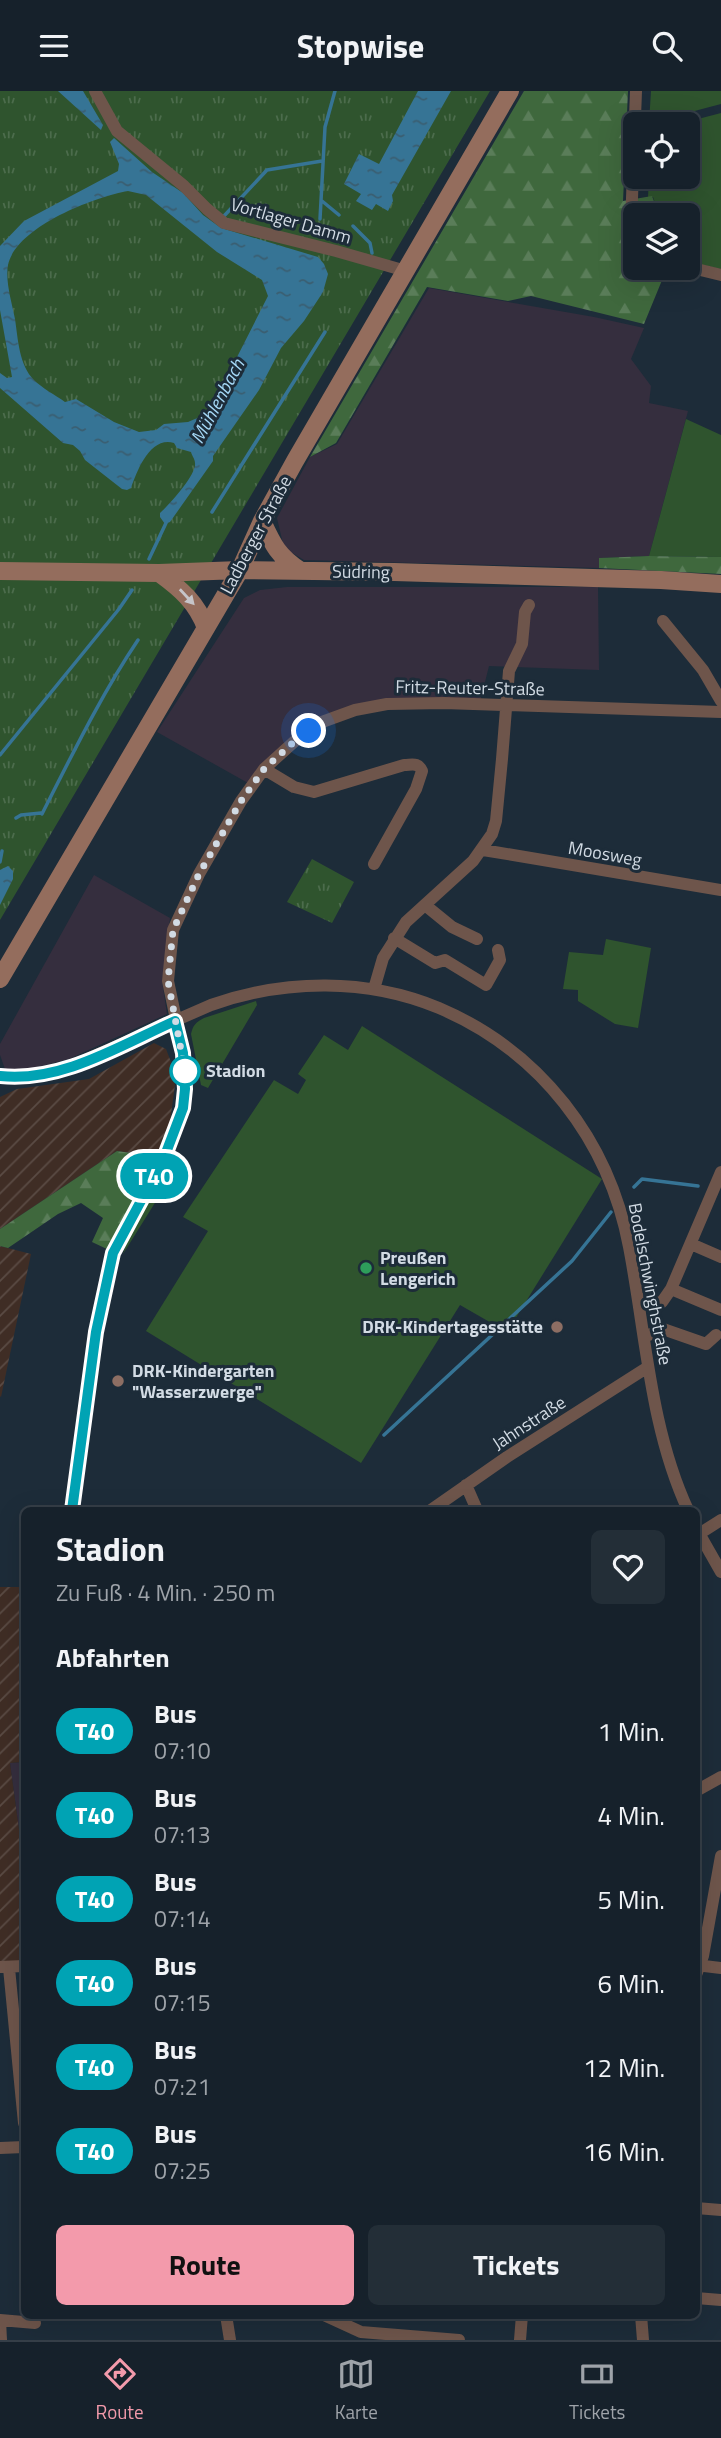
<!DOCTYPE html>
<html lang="de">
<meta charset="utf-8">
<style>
body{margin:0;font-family:"Titillium Web",sans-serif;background:#232e37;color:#f1f3f6;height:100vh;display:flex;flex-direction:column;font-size:26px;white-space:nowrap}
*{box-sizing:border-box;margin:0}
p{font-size:23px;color:#9ea3a9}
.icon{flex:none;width:38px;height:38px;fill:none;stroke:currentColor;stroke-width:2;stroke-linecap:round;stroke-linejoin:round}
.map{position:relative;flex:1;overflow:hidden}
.panel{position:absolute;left:21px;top:1416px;width:679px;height:812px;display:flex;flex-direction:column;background:#16212b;border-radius:10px;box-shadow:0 7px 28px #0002,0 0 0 2px #353e47}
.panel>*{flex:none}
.badge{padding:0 14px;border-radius:23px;font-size:24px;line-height:46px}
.controls{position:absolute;left:623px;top:21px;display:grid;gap:14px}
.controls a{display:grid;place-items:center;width:77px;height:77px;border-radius:10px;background:#16212b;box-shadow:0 7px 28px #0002,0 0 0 2px #353e47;font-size:35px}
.you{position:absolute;width:35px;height:35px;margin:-18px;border:5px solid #fff;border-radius:50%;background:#1a73e8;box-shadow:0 0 0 10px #1a73e833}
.map>.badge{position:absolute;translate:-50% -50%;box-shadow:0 0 0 4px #fff}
h2{padding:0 35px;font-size:26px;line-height:63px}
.round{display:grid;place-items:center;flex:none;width:74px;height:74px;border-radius:10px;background:#232e37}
.summary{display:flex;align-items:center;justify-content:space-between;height:119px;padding:0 35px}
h1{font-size:33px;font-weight:700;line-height:52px}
.cta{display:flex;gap:14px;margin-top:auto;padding:14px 35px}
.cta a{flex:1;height:80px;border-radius:10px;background:#f39aab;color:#111;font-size:28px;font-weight:700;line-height:80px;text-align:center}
.cta a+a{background:#232e37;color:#f1f3f6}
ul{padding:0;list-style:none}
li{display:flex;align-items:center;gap:21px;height:84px;padding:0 35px}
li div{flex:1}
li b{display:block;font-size:26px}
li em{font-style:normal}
li .badge{min-width:77px;font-weight:700;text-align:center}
header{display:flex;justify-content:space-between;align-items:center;height:91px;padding:0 35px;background:#16212b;font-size:32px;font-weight:700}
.dock{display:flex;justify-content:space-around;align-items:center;height:98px;border-top:2px solid #353e47;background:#16212b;font-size:19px;color:#9ea3a9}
.dock a{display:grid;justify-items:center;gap:4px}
.dock .active{color:#f39aab}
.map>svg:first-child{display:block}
.commercial{fill:#352e3e}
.industrial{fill:url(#industrial-furrows)}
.green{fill:#2f542e}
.forest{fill:url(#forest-firs)}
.park{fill:url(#park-tufts)}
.water{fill:url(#water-ripples);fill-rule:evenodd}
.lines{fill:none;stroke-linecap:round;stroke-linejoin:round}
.stream{stroke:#367495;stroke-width:3.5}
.minor{stroke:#6e554b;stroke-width:12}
.secondary{stroke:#946d5d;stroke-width:18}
.oneway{fill:#c6c5c9}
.line-casing{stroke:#fff;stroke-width:16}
.line{stroke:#00a3b4;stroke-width:10}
.walk{stroke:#d2dbe4;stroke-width:7;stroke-dasharray:0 12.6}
.stop-dot{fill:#fff;stroke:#00a3b4;stroke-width:3.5}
.leisure-dot{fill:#2e9e5b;stroke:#1d2c39;stroke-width:2.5}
.education-dot{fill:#8d6e63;stroke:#1d2c39;stroke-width:2.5}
.labels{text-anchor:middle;stroke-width:6;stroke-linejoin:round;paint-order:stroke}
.street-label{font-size:18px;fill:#d2dbe4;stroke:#1d2c39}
.stop-label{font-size:18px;font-weight:bold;fill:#d2dbe4;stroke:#1d2c39;text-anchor:start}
.poi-label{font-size:18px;font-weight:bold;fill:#d2dbe4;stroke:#1d2c39;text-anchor:start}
.water-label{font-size:19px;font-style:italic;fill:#a5d8f6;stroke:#1d2c39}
</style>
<header><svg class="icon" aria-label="menu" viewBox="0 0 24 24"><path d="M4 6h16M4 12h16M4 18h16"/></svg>Stopwise<svg class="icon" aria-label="search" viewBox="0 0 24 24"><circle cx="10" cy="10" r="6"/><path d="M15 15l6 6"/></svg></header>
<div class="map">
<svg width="721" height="2249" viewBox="0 0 721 2249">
<defs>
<pattern id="industrial-furrows" width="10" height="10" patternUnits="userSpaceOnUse" patternTransform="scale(1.75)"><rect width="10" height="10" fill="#3f2d25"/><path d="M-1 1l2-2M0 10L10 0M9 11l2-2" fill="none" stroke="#5a4b44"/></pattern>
<pattern id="forest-firs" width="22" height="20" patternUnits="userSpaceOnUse" patternTransform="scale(1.75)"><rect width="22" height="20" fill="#3f683d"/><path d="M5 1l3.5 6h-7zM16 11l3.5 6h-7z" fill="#5a7d59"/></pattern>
<pattern id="park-tufts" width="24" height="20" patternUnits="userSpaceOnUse" patternTransform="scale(1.75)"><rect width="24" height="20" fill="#2f542e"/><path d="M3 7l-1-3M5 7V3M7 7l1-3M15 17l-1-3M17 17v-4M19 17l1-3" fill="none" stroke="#4c6c4c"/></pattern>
<pattern id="water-ripples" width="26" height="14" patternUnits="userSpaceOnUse" patternTransform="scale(1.75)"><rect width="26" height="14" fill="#367495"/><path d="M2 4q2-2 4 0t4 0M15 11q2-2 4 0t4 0" fill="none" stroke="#3a5e71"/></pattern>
</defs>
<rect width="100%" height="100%" fill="#1d2c39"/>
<path class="commercial" d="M 429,197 L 594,226 L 644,237 L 631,268 L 651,295 L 649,312 L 688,320 L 649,465 L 600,467 L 599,477 L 304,469 L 284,457 L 277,427 L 310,366 L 337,353 Z
M 287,496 L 598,496 L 599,579 L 489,575 L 480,611 L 351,616 L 248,692 L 157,641 L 244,507 L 260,499 Z
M 94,784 L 170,827 L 162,890 L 167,923 L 69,968 L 30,978 L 5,978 L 0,964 L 0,953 Z
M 24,1671 L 24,1775 L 10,1672 Z"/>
<path class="industrial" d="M 154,952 L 166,958 L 173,976 L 175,994 L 170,1031 L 159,1066 L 117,1060 L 0,1138 L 0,1006 L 17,998 L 89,988 Z
M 0,1155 L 31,1163 L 1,1306 L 0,1305 Z
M 0,1496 L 24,1496 L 24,1671 L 10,1672 L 24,1775 L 24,1870 L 0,1872 Z"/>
<path class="green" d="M 651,0 L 721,0 L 721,13 L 649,32 Z
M 721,22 L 721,178 L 688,171 L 688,124 L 659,124 L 653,106 L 648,106 L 649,86 L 688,86 L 688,33 L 679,33 Z
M 686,328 L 721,344 L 721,466 L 649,465 Z
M 606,848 L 651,857 L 638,937 L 615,933 L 578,910 L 578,899 L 563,898 L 569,861 L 603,864 Z
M 256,910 L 257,914 L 208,997 L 201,994 L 191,943 C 193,934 196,931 204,927 Z
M 362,935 L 602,1088 L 507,1241 L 460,1214 L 361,1372 L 146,1240 L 208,1140 L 183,1126 L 274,989 L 298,1003 L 306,989 L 298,983 L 324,944 L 348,959 Z
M 163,1078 L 173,1083 L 123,1163 L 127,1151 Z"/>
<path class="forest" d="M 524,0 L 628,0 L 623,110 L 652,105 L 659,124 L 635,124 L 635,177 L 667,177 L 644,233 L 531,205 L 508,210 L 427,196 L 336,352 L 310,366 Z
M 649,465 L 721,466 L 721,483 L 599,477 L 599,467 Z
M 117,1060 L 159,1066 L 109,1159 L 92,1151 L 103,1127 L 81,1112 L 58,1123 L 8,1157 L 0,1155 L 0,1138 Z"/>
<path class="park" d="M 0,0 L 490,0 L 0,829 Z
M 312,768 L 354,791 L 332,832 L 287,811 Z"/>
<path class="water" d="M 58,0 L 83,0 L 103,34 L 101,39 Z
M 418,0 L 451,0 L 392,104 L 393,110 L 388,120 L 376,113 L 372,119 L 356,110 L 361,103 L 344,93 L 359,63 L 379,73 Z
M 114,47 L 152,81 L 183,102 L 203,124 L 221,137 L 318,166 L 324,173 L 328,183 L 323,201 L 304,230 L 281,257 L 259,299 L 213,365 L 213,370 L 170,431 L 165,433 L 160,426 L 160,422 C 169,414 197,383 195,372 C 195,368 192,365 191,361 L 177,357 L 174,352 C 150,345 137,380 131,397 L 127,399 L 122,398 L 85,369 L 80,360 L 73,354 L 63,352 L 0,297 L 0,282 L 7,287 L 12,286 L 0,219 L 0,155 L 24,130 L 118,80 L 119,73 L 110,51 ZM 128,100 L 146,104 L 217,161 L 262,189 L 268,205 L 234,272 L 224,301 L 211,315 L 211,321 L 188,331 L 164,333 L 156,339 L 139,341 L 114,331 L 76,308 L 65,311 C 55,304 42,297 34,289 C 19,274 18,248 15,228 C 12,212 5,190 8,174 C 16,136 94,106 128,100 Z
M 8,775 L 13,780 L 13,788 L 0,814 L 0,779 Z"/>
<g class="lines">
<path class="stream" d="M 322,110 L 339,124
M 224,125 L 267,79 L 322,70
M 320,128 L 325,36 L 335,0
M 353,135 L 370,152 L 372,162
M 212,421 L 325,241
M 149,468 L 166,432
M 0,664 L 119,518 L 132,499
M 42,723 C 72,664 101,604 138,549
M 16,727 L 21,724 L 41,722
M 0,771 L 2,760
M 634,1096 L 642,1088 L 698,1095
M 384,1344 L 572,1170 L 611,1121"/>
<path class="minor" d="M 95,0 L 117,40 L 184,95 L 207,118 L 224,132 L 336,160 L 406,180
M 635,163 L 630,161 L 636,0
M 688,176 L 721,184
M 663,530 L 703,579 L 721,610
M 264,678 L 294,696 L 314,701 L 404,674 C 412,674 418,671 422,680 L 416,698 L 374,773
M 483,759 L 721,799
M 425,814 L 452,836 L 477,848
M 394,847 L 435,872 L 445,869 L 486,894 L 500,869 L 498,859
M 374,898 L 383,867 L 406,831 L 473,770 L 492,743 L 496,730 L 502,668 L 509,580 L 522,553 L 525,521 L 529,514
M 0,985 L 30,985 L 69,976 L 211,914 C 285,888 367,887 439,917 C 540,960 609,1049 629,1156 C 646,1244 650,1337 688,1419
M 691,1153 L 721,1166
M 671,1198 L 721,1219
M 639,1214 L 662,1211 L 671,1198 L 721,1081
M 644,1246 L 663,1238 L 706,1253 L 716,1244
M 466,1394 L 477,1419
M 72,1419 L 96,1241 L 113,1162 L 165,1067 L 183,1017 L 185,998 L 183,962 L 168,890 L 173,839 L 199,783 L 241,710 L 264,678 L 296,649 L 322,631 L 355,619 L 387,613 L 444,612 L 721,621
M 431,1419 L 507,1366 L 648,1276
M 696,1437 L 721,1481
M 699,1443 L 721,1429
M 696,1700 L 721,1686
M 696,1874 L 721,1877
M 0,1876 L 24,1875
M 9,1877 L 24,2032
M 696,1884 L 703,1865 L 721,1765
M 0,2057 L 24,2056
M 696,2117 L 721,2119
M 696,2207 L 721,2209
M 226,2224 L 230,2249
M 324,2224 L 361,2241 L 459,2249
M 641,2224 L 643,2249
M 0,2229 L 35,2232
M 0,2229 L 1,2249
M 520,2249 L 522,2224"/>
<path class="secondary" d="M 262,430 C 273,454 278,465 301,480
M 0,480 L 159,482 L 240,479 L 394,481 L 661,489 L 721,493
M 159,482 C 181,498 197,512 206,537
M 0,888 L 240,479 L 262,430 L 295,370 L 510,0"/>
</g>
<defs><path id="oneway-solid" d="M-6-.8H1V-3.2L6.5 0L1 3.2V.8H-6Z" transform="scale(1.75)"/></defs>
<use class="oneway" href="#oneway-solid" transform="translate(187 506) rotate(47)"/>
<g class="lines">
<defs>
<path id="line" d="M 0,985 C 61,992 121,954 175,930 L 183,962 L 185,998 L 183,1017 L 164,1067 L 113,1162 L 96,1241 L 72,1419"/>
</defs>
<use href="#line" class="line-casing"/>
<use href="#line" class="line"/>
<path class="walk" d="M 185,980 L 168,890 L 173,839 L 199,783 L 241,710 L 264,678 L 296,649 L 309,640"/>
</g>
<circle class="stop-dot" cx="185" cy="980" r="14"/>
<circle class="leisure-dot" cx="366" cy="1177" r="7"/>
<g class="education-dot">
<circle cx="557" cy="1236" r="7"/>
<circle cx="118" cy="1290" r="7"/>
</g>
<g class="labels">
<g class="street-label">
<text transform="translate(291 130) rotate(16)" y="6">Vortlager Damm</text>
<text transform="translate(256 444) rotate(-62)" y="6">Ladberger Straße</text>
<text transform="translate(361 481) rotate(1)" y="6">Südring</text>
<text transform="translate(470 597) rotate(1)" y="6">Fritz-Reuter-Straße</text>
<text transform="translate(605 763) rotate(10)" y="6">Moosweg</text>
<text transform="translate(650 1193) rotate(79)" y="6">Bodelschwinghstraße</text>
<text transform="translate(529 1332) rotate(-33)" y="6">Jahnstraße</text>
</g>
<g class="stop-label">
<text x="206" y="986">Stadion</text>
</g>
<g class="poi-label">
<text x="380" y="1173">Preußen<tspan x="380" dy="21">Lengerich</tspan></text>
<text x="543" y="1242" text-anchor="end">DRK-Kindertagesstätte</text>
<text x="132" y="1286">DRK-Kindergarten<tspan x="132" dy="21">"Wasserzwerge"</tspan></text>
</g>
<g class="water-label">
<text transform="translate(217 310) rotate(-62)" y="7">Mühlenbach</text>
</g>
</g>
</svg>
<div class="controls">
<a><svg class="icon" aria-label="locate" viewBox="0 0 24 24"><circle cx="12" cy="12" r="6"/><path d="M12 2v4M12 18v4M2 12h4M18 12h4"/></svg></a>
<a><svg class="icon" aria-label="layers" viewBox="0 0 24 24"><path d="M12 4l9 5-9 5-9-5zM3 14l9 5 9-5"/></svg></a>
</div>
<div class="you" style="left:309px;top:640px"></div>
<b class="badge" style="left:154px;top:1085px;background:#00a3b4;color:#fff">T40</b>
<section class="panel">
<div class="summary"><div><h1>Stadion</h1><p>Zu Fuß · 4 Min. · 250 m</p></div><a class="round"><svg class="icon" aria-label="heart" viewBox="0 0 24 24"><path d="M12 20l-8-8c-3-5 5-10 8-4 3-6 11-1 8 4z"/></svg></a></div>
<h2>Abfahrten</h2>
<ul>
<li><span class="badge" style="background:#00a3b4;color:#fff">T40</span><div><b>Bus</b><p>07:10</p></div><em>1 Min.</em></li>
<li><span class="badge" style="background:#00a3b4;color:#fff">T40</span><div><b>Bus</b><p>07:13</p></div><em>4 Min.</em></li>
<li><span class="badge" style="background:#00a3b4;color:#fff">T40</span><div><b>Bus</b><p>07:14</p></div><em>5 Min.</em></li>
<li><span class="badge" style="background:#00a3b4;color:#fff">T40</span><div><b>Bus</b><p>07:15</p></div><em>6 Min.</em></li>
<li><span class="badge" style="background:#00a3b4;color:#fff">T40</span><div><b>Bus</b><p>07:21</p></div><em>12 Min.</em></li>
<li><span class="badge" style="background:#00a3b4;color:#fff">T40</span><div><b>Bus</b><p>07:25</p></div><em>16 Min.</em></li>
</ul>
<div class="cta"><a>Route</a><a>Tickets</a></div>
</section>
</div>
<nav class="dock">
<a class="active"><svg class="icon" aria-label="directions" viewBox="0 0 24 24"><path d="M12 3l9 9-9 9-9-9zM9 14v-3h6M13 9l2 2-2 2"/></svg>Route</a>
<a><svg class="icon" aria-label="map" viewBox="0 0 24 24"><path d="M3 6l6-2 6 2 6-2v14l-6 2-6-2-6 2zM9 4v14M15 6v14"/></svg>Karte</a>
<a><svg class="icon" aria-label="tickets" viewBox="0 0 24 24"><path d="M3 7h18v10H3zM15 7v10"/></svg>Tickets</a>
</nav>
